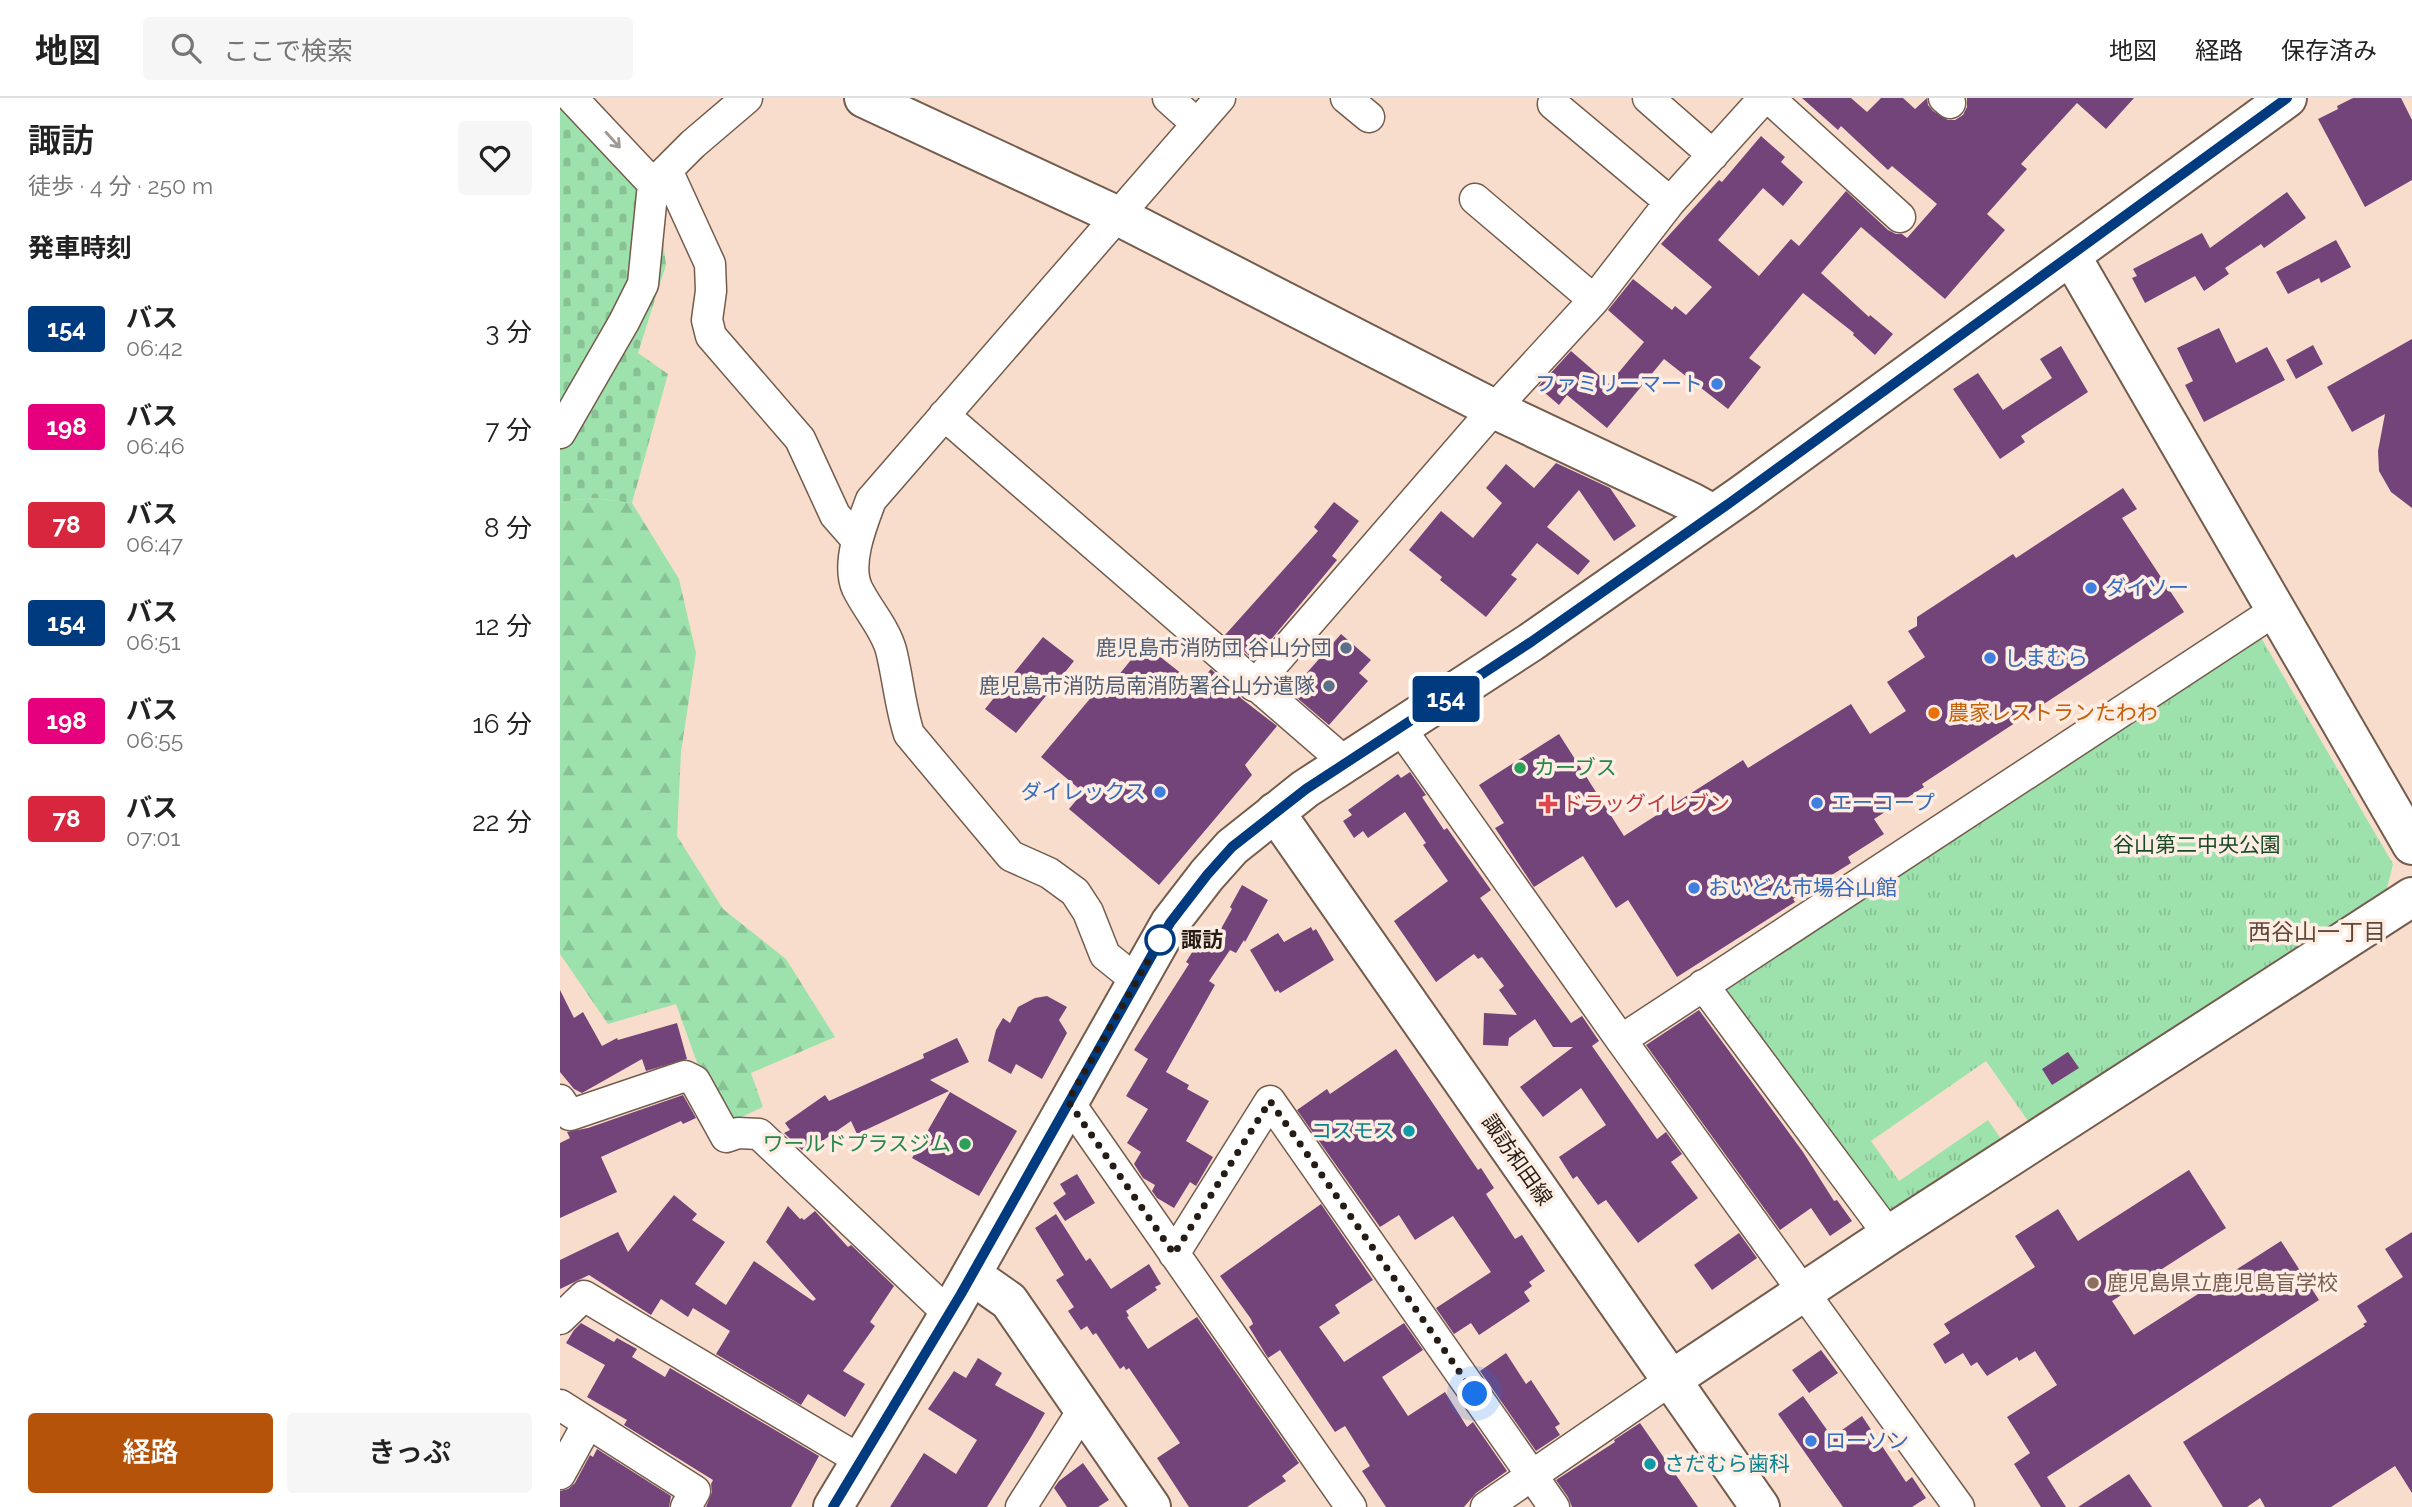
<!DOCTYPE html>
<html lang="ja">
<meta charset="utf-8">
<style>
body{margin:0;font-family:Raleway,"Noto Sans JP",sans-serif;background:#f6f6f6;color:#222;height:100vh;display:flex;flex-direction:column;font-size:26px;white-space:nowrap}
*{box-sizing:border-box;margin:0}
p{font-size:23px;color:#767676}
.icon{flex:none;width:38px;height:38px;fill:none;stroke:currentColor;stroke-width:2;stroke-linecap:round;stroke-linejoin:round}
.map{position:relative;flex:1;overflow:hidden}
.drawer{display:flex;flex-direction:column;background:#fff;width:560px}
.drawer>*{flex:none}
.badge{padding:0 14px;border-radius:5px;font-size:24px;line-height:46px}
.you{position:absolute;width:35px;height:35px;margin:-18px;border:5px solid #fff;border-radius:50%;background:#1a73e8;box-shadow:0 0 0 10px #1a73e833}
.map>.badge{position:absolute;translate:-50% -50%;box-shadow:0 0 0 4px #fff}
h2{padding:0 28px;font-size:26px;line-height:63px}
.round{display:grid;place-items:center;flex:none;width:74px;height:74px;border-radius:7px;background:#f6f6f6}
.head{display:flex;align-items:center;justify-content:space-between;height:119px;padding:0 28px}
h1{font-size:33px;font-weight:600;line-height:52px}
.action{display:flex;gap:14px;margin-top:auto;padding:14px 28px}
.action a{flex:1;height:80px;border-radius:7px;background:#b45309;color:#fff;font-size:28px;font-weight:600;line-height:80px;text-align:center}
.action a+a{background:#f6f6f6;color:#222}
ul{padding:0;list-style:none}
li{display:flex;align-items:center;gap:21px;height:98px;padding:0 28px}
li div{flex:1}
li b{display:block;font-size:26px}
li em{font-style:normal}
li .badge{min-width:77px;font-weight:700;text-align:center}
header{display:flex;align-items:center;gap:42px;box-sizing:border-box;height:98px;padding:0 35px;background:#fff;border-bottom:2px solid #e0e0e0}
header strong{font-size:33px}
nav{display:flex;gap:38px;margin-inline-start:auto;font-size:24px}
.search{width:490px;height:63px;background:#f6f6f6;display:flex;align-items:center;gap:18px;box-sizing:border-box;padding:0 24px;border-radius:7px;color:#767676;font-size:26px}
main{display:flex;flex:1;min-height:0}
.map>svg:first-child{display:block}
.grass{fill:url(#grass-tufts)}
.forest{fill:url(#forest-firs)}
.cemetery{fill:url(#cemetery-stones)}
.building{fill:#73447a}
.lines{fill:none;stroke-linecap:round;stroke-linejoin:round}
.street-casing{stroke:#745c4d;stroke-width:33}
.secondary-casing{stroke:#745c4d;stroke-width:42}
.primary-casing{stroke:#745c4d;stroke-width:42}
.street{stroke:#fff;stroke-width:30}
.secondary{stroke:#fff;stroke-width:38}
.primary{stroke:#fff;stroke-width:38}
.oneway{stroke:#9d9996}
.line-casing{stroke:#fff;stroke-width:16}
.line{stroke:#003b80;stroke-width:10}
.walk{stroke:#251c15;stroke-width:7;stroke-dasharray:0 12.6}
.shop-dot{fill:#3f7fe0;stroke:#feede2;stroke-width:2.5}
.service-dot{fill:#5c6f8a;stroke:#feede2;stroke-width:2.5}
.food-dot{fill:#e8710a;stroke:#feede2;stroke-width:2.5}
.leisure-dot{fill:#2e9e5b;stroke:#feede2;stroke-width:2.5}
.health-dot{fill:#e0444e;stroke:#feede2;stroke-width:2.5}
.stop-dot{fill:#fff;stroke:#003b80;stroke-width:3.5}
.culture-dot{fill:#0f9aa8;stroke:#feede2;stroke-width:2.5}
.education-dot{fill:#8d6e63;stroke:#feede2;stroke-width:2.5}
.labels{text-anchor:middle;stroke-width:7;stroke-linejoin:round;paint-order:stroke}
.shop-label{font-size:21px;fill:#366cbe;stroke:#feede2;text-anchor:start}
.service-label{font-size:21px;fill:#4e5e75;stroke:#feede2;text-anchor:end}
.food-label{font-size:21px;fill:#c56008;stroke:#feede2;text-anchor:start}
.leisure-label{font-size:21px;fill:#27864d;stroke:#feede2;text-anchor:start}
.health-label{font-size:21px;fill:#be3a42;stroke:#feede2;text-anchor:start}
.park-label{font-size:21px;fill:#194b29;stroke:#feede2}
.stop-label{font-size:21px;font-weight:bold;fill:#251c15;stroke:#feede2;text-anchor:start}
.culture-label{font-size:21px;fill:#0d838f;stroke:#feede2;text-anchor:end}
.street-label{font-size:21px;fill:#251c15;stroke:#feede2}
.education-label{font-size:21px;fill:#785e54;stroke:#feede2;text-anchor:start}
.neighbourhood-label{font-size:23px;fill:#5f4839;stroke:#feede2}
</style>
<header>
<strong>地図</strong>
<div class="search"><svg class="icon" aria-label="search" viewBox="0 0 24 24"><circle cx="10" cy="10" r="6"/><path d="M15 15l6 6"/></svg>ここで検索</div>
<nav><a>地図</a><a>経路</a><a>保存済み</a></nav>
</header>
<main>
<section class="drawer">
<div class="head"><div><h1>諏訪</h1><p>徒歩 · 4 分 · 250 m</p></div><a class="round"><svg class="icon" aria-label="heart" viewBox="0 0 24 24"><path d="M12 20l-8-8c-3-5 5-10 8-4 3-6 11-1 8 4z"/></svg></a></div>
<h2>発車時刻</h2>
<ul>
<li><span class="badge" style="background:#003b80;color:#fff">154</span><div><b>バス</b><p>06:42</p></div><em>3 分</em></li>
<li><span class="badge" style="background:#e6007e;color:#fff">198</span><div><b>バス</b><p>06:46</p></div><em>7 分</em></li>
<li><span class="badge" style="background:#d7263d;color:#fff">78</span><div><b>バス</b><p>06:47</p></div><em>8 分</em></li>
<li><span class="badge" style="background:#003b80;color:#fff">154</span><div><b>バス</b><p>06:51</p></div><em>12 分</em></li>
<li><span class="badge" style="background:#e6007e;color:#fff">198</span><div><b>バス</b><p>06:55</p></div><em>16 分</em></li>
<li><span class="badge" style="background:#d7263d;color:#fff">78</span><div><b>バス</b><p>07:01</p></div><em>22 分</em></li>
</ul>
<div class="action"><a>経路</a><a>きっぷ</a></div>
</section>
<div class="map">
<svg width="1852" height="1409" viewBox="0 0 1852 1409">
<defs>
<pattern id="grass-tufts" width="24" height="20" patternUnits="userSpaceOnUse" patternTransform="scale(1.75)"><rect width="24" height="20" fill="#9de2ad"/><path d="M3 7l-1-3M5 7V3M7 7l1-3M15 17l-1-3M17 17v-4M19 17l1-3" fill="none" stroke="#87c194"/></pattern>
<pattern id="forest-firs" width="22" height="20" patternUnits="userSpaceOnUse" patternTransform="scale(1.75)"><rect width="22" height="20" fill="#9de2ad"/><path d="M5 1l3.5 6h-7zM16 11l3.5 6h-7z" fill="#87c194"/></pattern>
<pattern id="cemetery-stones" width="16" height="16" patternUnits="userSpaceOnUse" patternTransform="scale(1.75)"><rect width="16" height="16" fill="#9de2ad"/><path d="M2 7V4a2 2 0 0 1 4 0v3zM10 15v-3a2 2 0 0 1 4 0v3z" fill="#87c194"/></pattern>
</defs>
<rect width="100%" height="100%" fill="#f9ddcc"/>
<path class="grass" d="M 1700,538 L 1833,766 L 1826,794 L 1468,1023 L 1426,963 L 1311,1043 L 1339,1083 L 1428,1022 L 1441,1041 L 1334,1115 L 1318,1112 L 1161,896 L 1167,881 Z"/>
<path class="forest" d="M 34,400 L 72,405 L 119,481 L 136,555 L 121,654 L 117,738 L 163,811 L 226,861 L 275,939 L 191,975 L 203,1009 L 160,1029 L 116,906 L 48,926 L 0,856 L 0,404 Z"/>
<path class="cemetery" d="M 0,0 L 94,70 L 106,167 L 78,255 L 108,276 L 72,405 L 34,400 L 0,404 Z"/>
<path class="building" d="M 1242,0 L 1291,0 L 1307,14 L 1321,0 L 1343,0 L 1355,11 L 1367,0 L 1368,7 L 1373,13 L 1388,22 L 1395,22 L 1403,17 L 1407,9 L 1407,0 L 1574,0 L 1546,31 L 1517,5 L 1461,66 L 1467,71 L 1427,116 L 1445,132 L 1385,201 L 1301,129 L 1261,175 L 1309,219 L 1310,217 L 1333,236 L 1315,257 L 1293,237 L 1294,235 L 1243,195 L 1189,260 L 1201,269 L 1168,311 L 1104,261 L 1047,330 L 1007,297 L 999,307 L 978,289 L 1011,253 L 1049,286 L 1084,244 L 1048,212 L 1073,181 L 1112,212 L 1115,208 L 1126,217 L 1152,189 L 1101,146 L 1159,82 L 1162,84 L 1201,38 L 1225,59 L 1221,64 L 1243,84 L 1223,108 L 1203,90 L 1158,142 L 1199,178 L 1231,141 L 1239,148 L 1286,93 L 1328,132 L 1336,136 L 1342,136 L 1347,140 L 1377,106 L 1332,68 L 1328,72 L 1281,28 L 1278,32 Z
M 1793,0 L 1841,0 L 1852,22 L 1852,82 L 1805,109 L 1758,21 L 1778,11 L 1777,8 Z
M 1727,94 L 1746,120 L 1704,150 L 1701,146 L 1665,170 L 1669,176 L 1644,193 L 1635,178 L 1585,205 L 1572,180 L 1577,178 L 1573,171 L 1642,135 L 1650,150 Z
M 1776,142 L 1791,169 L 1761,185 L 1759,180 L 1728,196 L 1716,174 Z
M 1659,230 L 1676,265 L 1707,249 L 1725,282 L 1644,324 L 1625,287 L 1633,283 L 1617,250 Z
M 1852,241 L 1852,410 L 1831,394 L 1819,373 L 1818,353 L 1825,316 L 1792,334 L 1767,289 Z
M 1753,247 L 1763,266 L 1736,281 L 1726,262 Z
M 1501,248 L 1528,294 L 1461,338 L 1465,344 L 1440,361 L 1393,291 L 1418,275 L 1443,312 L 1492,280 L 1480,261 Z
M 996,365 L 1050,390 L 1076,428 L 1054,443 L 1019,392 L 987,429 L 1030,463 L 1018,477 L 977,445 L 951,477 L 957,481 L 926,519 L 880,482 L 882,479 L 849,452 L 881,413 L 913,440 L 942,405 L 926,390 L 946,366 L 974,390 Z
M 1563,390 L 1577,411 L 1562,420 L 1624,514 L 1362,686 L 1364,689 L 1314,721 L 1324,736 L 1288,759 L 1291,765 L 1233,801 L 1235,804 L 1117,879 L 1068,802 L 1056,810 L 1023,758 L 974,789 L 935,730 L 944,725 L 919,687 L 999,636 L 1064,738 L 1183,662 L 1188,670 L 1291,606 L 1310,636 L 1346,613 L 1327,584 L 1365,559 L 1348,533 L 1357,528 L 1357,519 L 1453,456 L 1456,460 Z
M 774,404 L 799,423 L 772,458 L 777,462 L 694,562 L 665,537 L 758,433 L 754,429 Z
M 781,536 L 811,562 L 799,575 L 808,583 L 769,627 L 730,594 Z
M 483,539 L 514,563 L 456,635 L 425,611 Z
M 584,546 L 637,588 L 651,571 L 682,601 L 717,628 L 685,667 L 692,677 L 599,787 L 509,711 L 523,694 L 481,659 L 539,590 L 544,595 Z
M 850,674 L 866,697 L 862,699 L 884,732 L 887,730 L 931,792 L 920,800 L 1011,925 L 1022,918 L 1039,943 L 1032,948 L 1097,1041 L 1106,1034 L 1122,1056 L 1111,1064 L 1138,1100 L 1078,1145 L 1046,1102 L 1038,1107 L 1017,1078 L 1013,1081 L 999,1059 L 1046,1027 L 1021,990 L 983,1019 L 960,989 L 1013,949 L 993,949 L 975,921 L 949,940 L 948,948 L 923,947 L 924,915 L 957,917 L 939,892 L 944,888 L 922,859 L 918,861 L 914,856 L 876,884 L 834,823 L 888,783 L 863,747 L 866,745 L 845,714 L 808,740 L 803,733 L 794,740 L 783,723 L 792,717 L 788,712 L 838,676 L 841,680 Z
M 682,787 L 708,802 L 685,844 L 684,842 L 676,855 L 670,852 L 649,883 L 655,887 L 606,974 L 629,987 L 627,991 L 649,1003 L 626,1043 L 653,1059 L 636,1088 L 630,1084 L 614,1110 L 597,1100 L 592,1093 L 595,1087 L 583,1080 L 574,1066 L 581,1054 L 567,1045 L 588,1011 L 566,998 L 588,961 L 574,952 L 629,866 L 626,864 L 641,840 L 652,847 L 672,811 L 670,809 Z
M 751,829 L 753,833 L 756,831 L 774,862 L 720,895 L 718,892 L 715,894 L 690,852 L 718,835 L 724,844 Z
M 0,892 L 14,920 L 23,914 L 42,948 L 57,940 L 58,942 L 117,925 L 127,961 L 86,973 L 82,961 L 22,995 L 14,991 L 0,974 Z
M 487,898 L 507,909 L 499,922 L 507,935 L 482,981 L 456,966 L 451,976 L 428,963 L 436,932 L 443,920 L 450,925 L 458,909 L 475,900 Z
M 1139,912 L 1243,1054 L 1274,1103 L 1277,1102 L 1292,1123 L 1270,1138 L 1251,1110 L 1220,1132 L 1086,947 Z
M 397,940 L 409,964 L 370,982 L 389,993 L 297,1036 L 291,1023 L 245,1055 L 224,1035 L 230,1032 L 225,1025 L 265,997 L 269,1003 L 364,960 L 363,956 Z
M 836,951 L 918,1072 L 921,1070 L 934,1090 L 926,1096 L 955,1141 L 962,1137 L 985,1173 L 969,1184 L 972,1188 L 964,1194 L 970,1203 L 919,1237 L 911,1225 L 894,1236 L 876,1210 L 931,1174 L 893,1118 L 855,1142 L 839,1117 L 820,1129 L 737,1012 L 767,991 L 770,996 Z
M 1508,954 L 1519,970 L 1492,987 L 1482,971 Z
M 390,994 L 457,1033 L 419,1098 L 352,1060 Z
M 123,997 L 136,1020 L 123,1026 L 121,1023 L 41,1059 L 57,1094 L 0,1120 L 0,1045 L 10,1040 L 7,1034 L 28,1030 Z
M 1629,1072 L 1666,1130 L 1552,1203 L 1574,1237 L 1721,1143 L 1759,1202 L 1487,1379 L 1506,1409 L 1481,1409 L 1454,1366 L 1470,1355 L 1447,1319 L 1497,1287 L 1475,1253 L 1459,1263 L 1457,1259 L 1427,1278 L 1417,1264 L 1411,1268 L 1403,1255 L 1385,1266 L 1373,1246 L 1390,1235 L 1384,1226 L 1475,1169 L 1455,1138 L 1498,1111 L 1518,1143 Z
M 517,1076 L 535,1105 L 505,1123 L 493,1105 L 506,1096 L 500,1086 Z
M 114,1097 L 137,1116 L 132,1122 L 165,1144 L 135,1186 L 166,1207 L 194,1163 L 253,1203 L 256,1201 L 206,1144 L 228,1108 L 240,1121 L 242,1120 L 244,1122 L 255,1113 L 288,1149 L 291,1147 L 334,1188 L 310,1224 L 315,1228 L 283,1273 L 305,1286 L 285,1319 L 248,1296 L 241,1307 L 156,1256 L 170,1233 L 133,1210 L 128,1219 L 101,1201 L 91,1217 L 29,1177 L 0,1191 L 0,1162 L 58,1134 L 68,1154 Z
M 761,1106 L 813,1182 L 775,1207 L 780,1215 L 759,1229 L 784,1264 L 844,1225 L 863,1252 L 822,1279 L 848,1318 L 885,1294 L 907,1329 L 913,1324 L 947,1373 L 916,1395 L 904,1409 L 826,1409 L 802,1373 L 810,1368 L 785,1328 L 775,1334 L 720,1252 L 708,1260 L 689,1229 L 693,1226 L 691,1221 L 660,1178 Z
M 496,1116 L 526,1163 L 530,1160 L 551,1191 L 589,1166 L 601,1186 L 595,1189 L 597,1192 L 566,1213 L 569,1218 L 567,1219 L 588,1251 L 637,1219 L 739,1365 L 722,1378 L 726,1383 L 687,1409 L 629,1409 L 597,1360 L 620,1345 L 569,1270 L 566,1272 L 564,1268 L 560,1271 L 536,1235 L 533,1237 L 527,1228 L 521,1232 L 508,1213 L 514,1209 L 496,1182 L 504,1177 L 475,1130 Z
M 1852,1134 L 1852,1395 L 1835,1368 L 1771,1409 L 1705,1409 L 1700,1400 L 1687,1409 L 1663,1409 L 1623,1344 L 1805,1228 L 1803,1226 L 1807,1224 L 1797,1208 L 1843,1179 L 1825,1151 Z
M 1179,1135 L 1197,1160 L 1152,1192 L 1134,1167 Z
M 21,1225 L 54,1244 L 57,1240 L 77,1251 L 72,1259 L 105,1279 L 110,1270 L 259,1358 L 231,1409 L 146,1409 L 152,1394 L 151,1386 L 153,1382 L 64,1327 L 67,1322 L 27,1299 L 45,1267 L 6,1245 L 14,1232 Z
M 1261,1252 L 1278,1275 L 1249,1295 L 1232,1272 Z
M 946,1255 L 966,1286 L 971,1282 L 1000,1326 L 995,1329 L 1000,1337 L 976,1353 L 920,1273 Z
M 418,1260 L 442,1275 L 435,1287 L 485,1315 L 471,1339 L 427,1409 L 330,1409 L 364,1355 L 396,1376 L 417,1342 L 368,1311 L 394,1273 L 406,1280 Z
M 1243,1298 L 1272,1339 L 1302,1318 L 1346,1384 L 1352,1379 L 1366,1400 L 1352,1409 L 1283,1409 L 1218,1316 Z
M 1080,1325 L 1138,1409 L 1012,1409 L 1008,1399 L 996,1382 L 1055,1344 L 1054,1342 Z
M 37,1351 L 111,1398 L 109,1409 L 0,1409 L 0,1393 L 8,1391 L 15,1385 L 30,1357 L 33,1359 Z
M 523,1365 L 549,1402 L 538,1409 L 507,1409 L 494,1390 L 499,1383 Z
M 1569,1376 L 1592,1409 L 1518,1409 Z"/>
<g class="lines">
<defs>
<path id="street" d="M 12,0 L 93,86
M 608,0 L 637,26
M 786,0 L 809,19
M 1088,0 L 1153,57
M 1209,0 L 1340,119
M 1384,0 L 1390,5
M 993,6 L 1110,104
M 107,72 L 150,166 L 151,193 L 147,222 L 151,238 L 240,341 L 275,417 L 297,442
M 915,101 L 1034,202
M 384,317 L 786,665
M 0,335 L 64,224 L 83,186 L 93,86 L 133,46 L 187,0
M 694,588 L 934,311 L 1034,202 L 1110,104 L 1204,0
M 841,631 L 1061,942 L 1399,1409
M 576,882 L 545,857 L 528,814 L 515,794 L 489,775 L 451,758 L 349,636 C 340,608 338,580 331,552 C 325,530 307,511 297,490 C 286,465 302,426 311,402 L 660,0
M 1143,887 L 1329,1137
M 1061,942 L 1716,512
M 0,1002 L 10,1017 L 125,978 L 135,983 L 166,1039 L 178,1035 L 199,1036 L 389,1216
M 508,1003 L 791,1409
M 614,1156 L 710,1003 L 994,1409
M 0,1221 L 24,1198 L 300,1362
M 0,1307 L 135,1393 L 126,1409
M 0,1376 L 28,1325
M 461,1409 L 523,1312
M 926,1409 L 1111,1282"/>
<path id="secondary" d="M 304,0 L 558,118 L 934,311 L 1131,404 L 1153,416
M 1511,158 L 1852,747
M 715,714 L 1200,1409
M 412,1177 L 449,1203 L 591,1409
M 1111,1282 L 1329,1137 L 1852,799"/>
<path id="primary" d="M 273,1409 L 389,1216 L 610,825 L 647,777 L 672,749 L 745,691 L 971,544 L 1183,396 L 1727,0"/>
</defs>
<use href="#street" class="street-casing"/>
<use href="#secondary" class="secondary-casing"/>
<use href="#primary" class="primary-casing"/>
<use href="#street" class="street"/>
<use href="#secondary" class="secondary"/>
<use href="#primary" class="primary"/>
</g>
<defs><path id="oneway-shaft" d="M-6 0H5M1.5-3L5.5 0L1.5 3" fill="none" stroke-width="1.6" stroke-linecap="round" stroke-linejoin="round" transform="scale(1.75)"/></defs>
<use class="oneway" href="#oneway-shaft" transform="translate(53 42) rotate(48)"/>
<g class="lines">
<defs>
<path id="line" d="M 273,1409 L 401,1196 L 610,825 L 647,777 L 672,749 L 746,691 L 971,544 L 1171,404 L 1727,0"/>
</defs>
<use href="#line" class="line-casing"/>
<use href="#line" class="line"/>
<path class="walk" d="M 600,842 L 508,1003 L 614,1156 L 710,1003 L 915,1296"/>
</g>
<g class="shop-dot">
<circle cx="1157" cy="286" r="7"/>
<circle cx="1531" cy="490" r="7"/>
<circle cx="1430" cy="560" r="7"/>
<circle cx="600" cy="694" r="7"/>
<circle cx="1257" cy="705" r="7"/>
<circle cx="1134" cy="790" r="7"/>
<circle cx="1251" cy="1343" r="7"/>
</g>
<g class="service-dot">
<circle cx="786" cy="550" r="7"/>
<circle cx="769" cy="588" r="7"/>
</g>
<circle class="food-dot" cx="1374" cy="615" r="7"/>
<g class="leisure-dot">
<circle cx="960" cy="670" r="7"/>
<circle cx="405" cy="1046" r="7"/>
</g>
<path class="health-dot" d="M984.5 695.5h7v7h7v7h-7v7h-7v-7h-7v-7h7z"/>
<circle class="stop-dot" cx="600" cy="842" r="14"/>
<g class="culture-dot">
<circle cx="849" cy="1033" r="7"/>
<circle cx="1090" cy="1366" r="7"/>
</g>
<circle class="education-dot" cx="1533" cy="1185" r="7"/>
<g class="labels">
<g class="shop-label">
<text x="1143" y="293" text-anchor="end">ファミリーマート</text>
<text x="1545" y="497">ダイソー</text>
<text x="1444" y="567">しまむら</text>
<text x="586" y="701" text-anchor="end">ダイレックス</text>
<text x="1271" y="712">エーコープ</text>
<text x="1148" y="797">おいどん市場谷山館</text>
<text x="1265" y="1350">ローソン</text>
</g>
<g class="service-label">
<text x="772" y="557">鹿児島市消防団 谷山分団</text>
<text x="755" y="595">鹿児島市消防局南消防署谷山分遣隊</text>
</g>
<g class="food-label">
<text x="1388" y="622">農家レストランたわわ</text>
</g>
<g class="leisure-label">
<text x="974" y="677">カーブス</text>
<text x="391" y="1053" text-anchor="end">ワールドプラスジム</text>
</g>
<g class="health-label">
<text x="1002" y="713">ドラッグイレブン</text>
</g>
<g class="park-label">
<text x="1637" y="754">谷山第二中央公園</text>
</g>
<g class="stop-label">
<text x="621" y="849">諏訪</text>
</g>
<g class="culture-label">
<text x="835" y="1040">コスモス</text>
<text x="1104" y="1373" text-anchor="start">さだむら歯科</text>
</g>
<g class="street-label">
<text transform="translate(957 1062) rotate(55)" y="7">諏訪和田線</text>
</g>
<g class="education-label">
<text x="1547" y="1192">鹿児島県立鹿児島盲学校</text>
</g>
<g class="neighbourhood-label">
<text x="1757" y="842">西谷山一丁目</text>
</g>
</g>
</svg>
<div class="you" style="left:915px;top:1296px"></div>
<b class="badge" style="left:886px;top:601px;background:#003b80;color:#fff">154</b>
</div>
</main>
